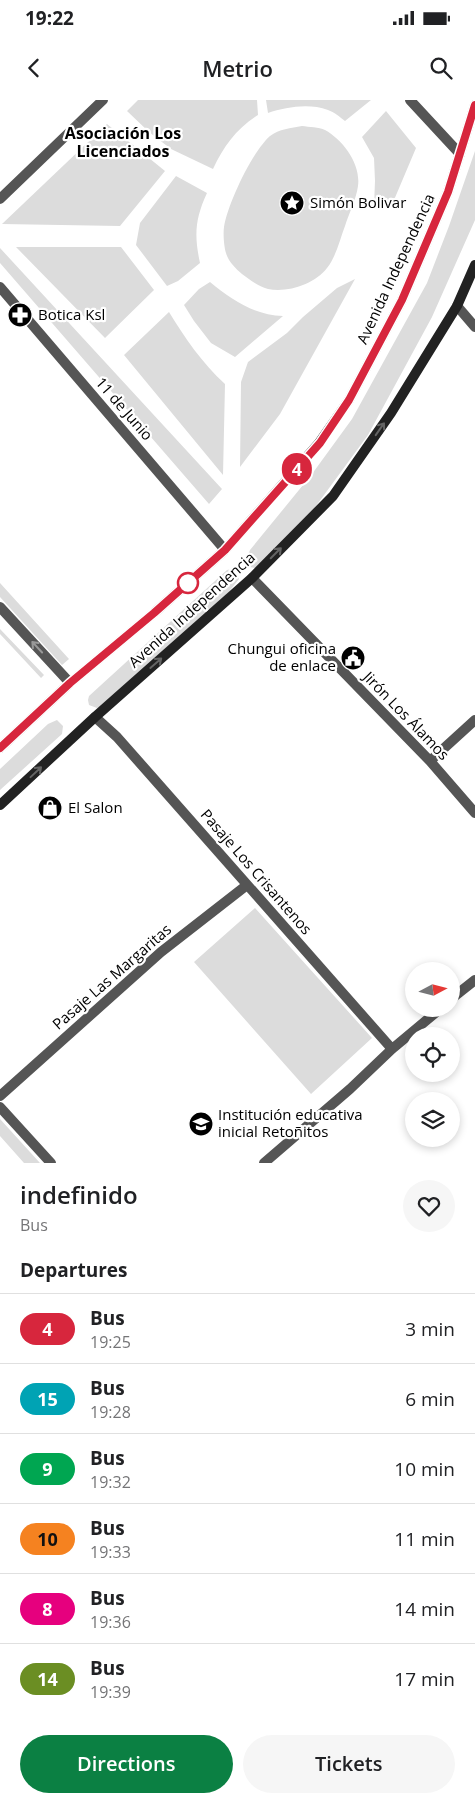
<!DOCTYPE html>
<meta charset="utf-8">
<style>
body{margin:0;font-family:"Open Sans",sans-serif;background:#f6f6f6;color:#202124;height:100vh;display:flex;flex-direction:column;font-size:19px;white-space:nowrap}
*{box-sizing:border-box;margin:0}
p{font-size:16px;color:#757577}
.icon{flex:none;width:28px;height:28px;fill:none;stroke:currentColor;stroke-width:2;stroke-linecap:round;stroke-linejoin:round}
.map{position:relative;height:1063px;overflow:hidden}
.drawer{display:flex;flex-direction:column;background:#fff;flex:1}
.drawer>*{flex:none}
.badge{padding:0 10px;border-radius:16px;font-size:18px;line-height:32px}
.needle{width:32px;rotate:83deg}
.controls{position:absolute;left:405px;top:862px;display:grid;gap:10px}
.controls a{display:grid;place-items:center;width:55px;height:55px;border-radius:50%;background:#fff;box-shadow:0 2px 8px #0003;font-size:25px}
.map>.badge{position:absolute;translate:-50% -50%;box-shadow:0 0 0 2px #fff}
h2{padding:0 20px;font-size:19px;line-height:45px}
.round{display:grid;place-items:center;flex:none;width:52px;height:52px;border-radius:26px;background:#f6f6f6}
.overview{display:flex;align-items:center;justify-content:space-between;height:85px;padding:0 20px}
h1{font-size:24px;font-weight:600;line-height:38px}
.button{display:flex;gap:10px;margin-top:auto;padding:10px 20px}
.button a{flex:1;height:58px;border-radius:30px;background:#0b8043;color:#fff;font-size:20px;font-weight:600;line-height:58px;text-align:center}
.button a+a{background:#f6f6f6;color:#202124}
ul{padding:0;list-style:none}
li{display:flex;align-items:center;gap:15px;height:70px;padding:0 20px;border-top:1px solid #e0e0e0}
li div{flex:1}
li b{display:block;font-size:19px}
li em{font-style:normal}
li .badge{min-width:55px;font-weight:700;text-align:center}
.status{display:flex;justify-content:space-between;align-items:center;height:35px;padding:0 25px;background:#fff;direction:ltr}
.status svg{height:14px;fill:currentColor}
header{display:flex;justify-content:space-between;align-items:center;height:65px;padding:0 20px;background:#fff;font-size:22px;font-weight:600}
.map>svg:first-child{display:block}
.green{fill:#dcdcdc}
.lines{fill:none;stroke-linecap:round;stroke-linejoin:round}
.street{stroke:#555;stroke-width:10}
.secondary{stroke:#222;stroke-width:10}
.oneway{stroke:#646464}
.oneway2{stroke:#999}
.line-casing{stroke:#fff;stroke-width:11}
.line{stroke:#d7263d;stroke-width:8}
.stop-dot{fill:#fff;stroke:#d7263d;stroke-width:2.5}
.labels{text-anchor:middle;stroke-width:4.5;stroke-linejoin:round;paint-order:stroke}
.poi-label{font-size:15px;fill:#000;stroke:#fff;text-anchor:start}
.street-label{font-size:15px;fill:#000;stroke:#fff}
.neighbourhood-label{font-size:16px;font-weight:bold;fill:#000;stroke:#fff}
</style>
<div class="status"><b>19:22</b><svg viewBox="0 0 49 12"><path d="M0 12V9h3v3zM5 12V6h3v6zM10 12V3h3v9zM15 12V0h3v12zM26 1h20v11H26zM47 4h2v5h-2z"/></svg></div>
<header><svg class="icon" aria-label="back" viewBox="0 0 24 24"><path d="M15 5l-7 7 7 7"/></svg>Metrio<svg class="icon" aria-label="search" viewBox="0 0 24 24"><circle cx="10" cy="10" r="6"/><path d="M15 15l6 6"/></svg></header>
<div class="map">
<svg width="475" height="1063" viewBox="0 0 475 1063">
<rect width="100%" height="100%" fill="#fff"/>
<path class="green" d="M 138,0 L 257,0 L 258,15 C 236,29 224,46 213,69 L 171,49 L 149,32 L 127,11 Z
M 266,0 L 371,0 L 345,21 C 340,17 334,12 328,10 C 309,3 286,7 268,13 Z
M 386,11 L 416,48 L 394,100 L 374,106 L 375,81 L 374,58 L 362,37 Z
M 107,24 L 165,71 L 120,126 L 2,124 Z
M 302,26 C 309,27 319,27 325,30 C 343,40 361,64 358,86 C 356,100 349,113 345,126 C 340,139 336,157 327,168 C 315,184 288,193 268,189 C 258,186 250,180 242,174 C 236,169 228,161 226,153 C 224,147 223,134 224,127 C 228,103 252,52 270,36 C 279,29 291,28 302,26 Z
M 475,51 L 475,120 L 432,217 L 368,335 L 313,410 L 259,469 L 250,467 L 247,457 L 250,450 L 312,374 L 352,319 L 427,183 L 449,126 Z
M 176,76 L 207,93 C 195,119 194,135 200,163 L 178,181 L 167,186 L 136,145 L 140,123 Z
M 16,147 L 121,147 L 154,190 L 105,238 Z
M 0,148 L 222,389 L 209,404 L 0,163 Z
M 355,179 L 280,314 L 240,367 L 241,282 L 248,262 L 287,233 L 303,217 L 337,188 Z
M 210,182 C 232,200 254,215 283,216 L 235,257 L 211,243 L 194,221 L 184,205 L 199,189 Z
M 169,212 C 185,238 202,263 225,284 L 223,375 L 124,255 Z
M 232,469 L 236,471 L 239,479 L 227,494 L 101,606 L 97,608 L 89,605 L 88,600 L 89,596 L 227,470 Z
M 0,483 L 69,559 L 62,565 L 0,497 Z
M 0,529 L 44,575 L 41,578 L 0,534 Z
M 57,620 L 63,626 L 62,634 L 0,690 L 0,669 L 48,624 Z
M 255,808 L 372,938 L 311,994 L 194,862 Z
M 0,1019 L 40,1063 L 24,1063 L 0,1036 Z"/>
<g class="lines">
<path class="street" d="M 410,0 L 460,54
M 0,99 L 103,0
M 0,187 L 225,450
M 457,206 L 475,227
M 252,478 L 430,661 L 475,713
M 0,507 L 70,583
M 95,617 L 117,637 L 392,949
M 430,661 L 475,620
M 451,899 L 475,880
M 0,996 L 161,852 L 247,785
M 0,1007 L 51,1063
M 264,1063 L 350,989 L 392,949 L 440,909"/>
<path class="secondary" d="M 0,648 L 70,583 L 154,513 L 225,450 L 319,343 L 349,300 L 402,200 L 448,92 L 475,5
M 0,705 L 95,617 L 252,478 L 333,396 L 391,313 L 457,206 L 475,165"/>
</g>
<defs><path id="oneway-shaft" d="M-6 0H5M1.5-3L5.5 0L1.5 3" fill="none" stroke-width="1.6" stroke-linecap="round" stroke-linejoin="round" transform="scale(1.25)"/></defs>
<g class="oneway">
<use href="#oneway-shaft" transform="translate(380 329) rotate(-55)"/>
<use href="#oneway-shaft" transform="translate(276 453) rotate(-45)"/>
<use href="#oneway-shaft" transform="translate(156 563) rotate(-41)"/>
<use href="#oneway-shaft" transform="translate(36 672) rotate(-43)"/>
</g>
<use class="oneway2" href="#oneway-shaft" transform="translate(37 547) rotate(-133)"/>
<g class="lines">
<defs>
<path id="line" d="M 0,648 L 70,583 L 154,513 L 225,450 L 320,343 L 349,300 L 402,200 L 448,92 L 475,5"/>
</defs>
<use href="#line" class="line-casing"/>
<use href="#line" class="line"/>
</g>
<defs>
<symbol id="sight-disc" viewBox="-11 -11 22 22"><circle r="9.5" fill="#000" stroke="#fff"/><path d="M0-6L1.8-2.2L6-1.7L2.9 1.2L3.7 5.4L0 3.3L-3.7 5.4L-2.9 1.2L-6-1.7L-1.8-2.2Z" fill="#fff"/></symbol>
<symbol id="pharmacy-disc" viewBox="-11 -11 22 22"><circle r="9.5" fill="#000" stroke="#fff"/><path d="M-2-6h4v4h4v4h-4v4h-4v-4h-4v-4h4Z" fill="#fff"/></symbol>
<symbol id="civic-disc" viewBox="-11 -11 22 22"><circle r="9.5" fill="#000" stroke="#fff"/><path d="M-.6-6.5H3V-4.5H.6V-3L4-1V1h2V6H-6V1h2V-1L-.6-3ZM-1.2 2.5V6h2.4V2.5Z" fill="#fff"/></symbol>
<symbol id="shop-disc" viewBox="-11 -11 22 22"><circle r="9.5" fill="#000" stroke="#fff"/><path d="M-5-2.5h2.3a2.7 3.5 0 0 1 5.4 0H5L5.5 6h-11ZM-1.5-2.5h3a1.5 2.3 0 0 0-3 0Z" fill="#fff"/></symbol>
<symbol id="school-disc" viewBox="-11 -11 22 22"><circle r="9.5" fill="#000" stroke="#fff"/><path d="M0-5L7-2L0 1L-7-2ZM-4 1L0 2.5L4 1V4Q0 6-4 4Z" fill="#fff"/></symbol>
</defs>
<g fill-rule="evenodd">
<use href="#sight-disc" x="278" y="89" width="28" height="28"/>
<use href="#pharmacy-disc" x="6" y="201" width="28" height="28"/>
<use href="#civic-disc" x="339" y="544" width="28" height="28"/>
<use href="#shop-disc" x="36" y="694" width="28" height="28"/>
<use href="#school-disc" x="187" y="1010" width="28" height="28"/>
</g>
<circle class="stop-dot" cx="188" cy="483" r="10"/>
<g class="labels">
<g class="poi-label">
<text x="310" y="108">Simón Bolivar</text>
<text x="38" y="220">Botica Ksl</text>
<text x="336" y="554" text-anchor="end">Chungui oficina<tspan x="336" dy="17">de enlace</tspan></text>
<text x="68" y="713">El Salon</text>
<text x="218" y="1020">Institución educativa<tspan x="218" dy="17">inicial Retoñitos</tspan></text>
</g>
<g class="street-label">
<text transform="translate(396 169) rotate(-65)" y="5">Avenida Independencia</text>
<text transform="translate(124 309) rotate(49)" y="5">11 de Junio</text>
<text transform="translate(192 510) rotate(-42)" y="5">Avenida Independencia</text>
<text transform="translate(406 616) rotate(46)" y="5">Jirón Los Álamos</text>
<text transform="translate(256 772) rotate(49)" y="5">Pasaje Los Crisantenos</text>
<text transform="translate(112 877) rotate(-41)" y="5">Pasaje Las Margaritas</text>
</g>
<g class="neighbourhood-label">
<text x="123" y="39">Asociación Los<tspan x="123" dy="18">Licenciados</tspan></text>
</g>
</g>
</svg>
<div class="controls">
<a><svg class="needle" viewBox="-14 -14 28 28"><path d="M0-13l5 13h-10z" fill="#e53935"/><path d="M0 13l5-13h-10z" fill="#757577"/></svg></a>
<a><svg class="icon" aria-label="locate" viewBox="0 0 24 24"><circle cx="12" cy="12" r="6"/><path d="M12 2v4M12 18v4M2 12h4M18 12h4"/></svg></a>
<a><svg class="icon" aria-label="layers" viewBox="0 0 24 24"><path d="M12 4l9 5-9 5-9-5zM3 14l9 5 9-5"/></svg></a>
</div>
<b class="badge" style="left:297px;top:369px;background:#d7263d;color:#fff">4</b>
</div>
<section class="drawer">
<div class="overview"><div><h1>indefinido</h1><p>Bus</p></div><a class="round"><svg class="icon" aria-label="heart" viewBox="0 0 24 24"><path d="M12 20l-8-8c-3-5 5-10 8-4 3-6 11-1 8 4z"/></svg></a></div>
<h2>Departures</h2>
<ul>
<li><span class="badge" style="background:#d7263d;color:#fff">4</span><div><b>Bus</b><p>19:25</p></div><em>3 min</em></li>
<li><span class="badge" style="background:#00a3b4;color:#fff">15</span><div><b>Bus</b><p>19:28</p></div><em>6 min</em></li>
<li><span class="badge" style="background:#00a651;color:#fff">9</span><div><b>Bus</b><p>19:32</p></div><em>10 min</em></li>
<li><span class="badge" style="background:#f58220;color:#111">10</span><div><b>Bus</b><p>19:33</p></div><em>11 min</em></li>
<li><span class="badge" style="background:#e6007e;color:#fff">8</span><div><b>Bus</b><p>19:36</p></div><em>14 min</em></li>
<li><span class="badge" style="background:#6b8e23;color:#fff">14</span><div><b>Bus</b><p>19:39</p></div><em>17 min</em></li>
</ul>
<div class="button"><a>Directions</a><a>Tickets</a></div>
</section>
